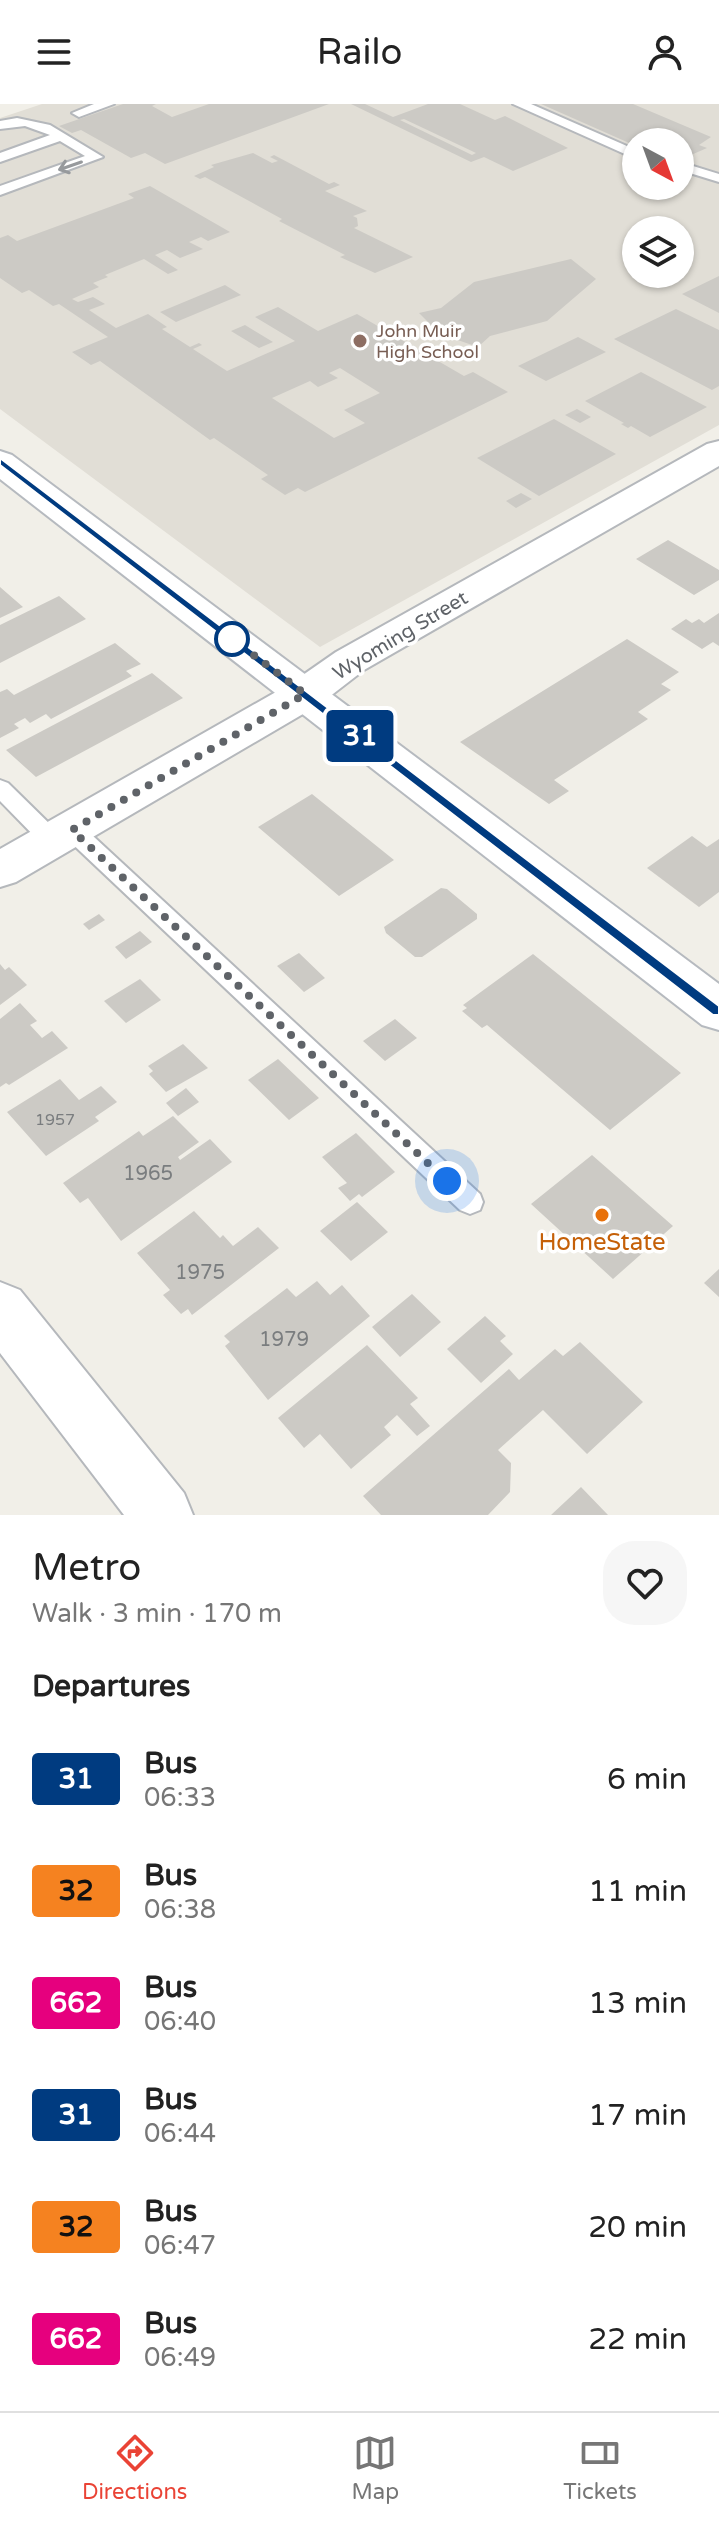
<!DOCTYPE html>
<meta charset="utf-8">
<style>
body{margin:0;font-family:"Varela Round",sans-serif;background:#f6f6f6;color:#222;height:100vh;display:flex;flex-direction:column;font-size:30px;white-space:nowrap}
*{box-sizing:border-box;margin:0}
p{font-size:26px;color:#767676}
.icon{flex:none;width:44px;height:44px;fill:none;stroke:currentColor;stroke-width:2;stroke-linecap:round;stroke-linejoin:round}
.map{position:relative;height:1411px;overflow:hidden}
.sheet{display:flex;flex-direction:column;background:#fff;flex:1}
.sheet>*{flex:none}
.badge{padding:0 16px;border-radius:6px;font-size:28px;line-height:52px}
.needle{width:52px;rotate:139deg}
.controls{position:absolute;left:622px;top:24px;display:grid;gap:16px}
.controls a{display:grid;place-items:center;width:72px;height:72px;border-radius:50%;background:#fff;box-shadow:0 2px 6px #0004;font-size:40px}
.you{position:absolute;width:40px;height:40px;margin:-20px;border:6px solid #fff;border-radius:50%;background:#1a73e8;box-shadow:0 0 0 12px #1a73e833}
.map>.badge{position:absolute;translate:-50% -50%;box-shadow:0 0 0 4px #fff}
h2{padding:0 32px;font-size:30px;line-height:72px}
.round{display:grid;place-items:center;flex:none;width:84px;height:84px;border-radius:32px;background:#f6f6f6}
.headline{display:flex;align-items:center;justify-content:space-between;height:136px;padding:0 32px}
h1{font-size:38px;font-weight:600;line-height:60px}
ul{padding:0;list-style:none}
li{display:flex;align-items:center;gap:24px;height:112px;padding:0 32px}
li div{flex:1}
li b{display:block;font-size:30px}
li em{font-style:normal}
li .badge{min-width:88px;font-weight:700;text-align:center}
header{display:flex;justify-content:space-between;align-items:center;height:104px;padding:0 32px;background:#fff;font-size:36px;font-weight:600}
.tab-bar{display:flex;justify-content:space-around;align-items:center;height:112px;border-top:2px solid #e0e0e0;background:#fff;font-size:22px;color:#767676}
.tab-bar a{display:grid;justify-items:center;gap:4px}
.tab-bar .selected{color:#ea4335}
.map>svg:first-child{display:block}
.education{fill:#e1ded6;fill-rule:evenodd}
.building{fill:#cccac5;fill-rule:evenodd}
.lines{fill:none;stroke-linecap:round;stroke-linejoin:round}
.lane-casing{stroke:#b5b8bc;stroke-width:4}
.street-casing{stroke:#b5b8bc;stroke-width:4}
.secondary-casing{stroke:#b6babf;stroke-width:4}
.lane{fill:#fff;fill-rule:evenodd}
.street{fill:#fff;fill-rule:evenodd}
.secondary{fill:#fff;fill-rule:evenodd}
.oneway{stroke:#979a9d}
.line{fill:#003b80;stroke:#fff;stroke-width:2}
.walk{stroke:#5f6368;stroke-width:8;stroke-dasharray:0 14.4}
.education-dot{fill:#8d6e63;stroke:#fff;stroke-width:3}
.stop-dot{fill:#fff;stroke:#003b80;stroke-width:4}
.food-dot{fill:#e8710a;stroke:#fff;stroke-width:3}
.labels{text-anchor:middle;stroke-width:7;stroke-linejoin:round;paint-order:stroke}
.number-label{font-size:16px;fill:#7a7d7f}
.far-education-label{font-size:18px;fill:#785e54;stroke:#fff;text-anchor:start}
.street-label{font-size:20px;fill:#5f6368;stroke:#fff}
.near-number-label{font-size:20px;fill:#7a7d7f}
.near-food-label{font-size:24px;fill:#c56008;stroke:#fff}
</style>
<header><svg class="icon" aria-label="menu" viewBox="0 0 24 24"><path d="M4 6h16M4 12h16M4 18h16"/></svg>Railo<svg class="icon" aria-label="person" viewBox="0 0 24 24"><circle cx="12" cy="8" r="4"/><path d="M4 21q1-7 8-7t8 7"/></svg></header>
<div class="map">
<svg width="719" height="1411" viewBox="0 0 719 1411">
<rect width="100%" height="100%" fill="#f1efe8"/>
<path class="education" d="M 42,0 L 719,0 L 719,321 L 320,543 L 0,305 L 0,14 ZM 636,38 L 680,38 L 680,82 L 636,82 ZM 636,126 L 680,126 L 680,170 L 636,170 Z"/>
<path class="building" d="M 123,0 L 156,0 L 152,2 L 172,13 L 209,0 L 329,0 L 165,60 L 145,49 L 131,54 L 81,26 L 72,29 L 59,22 Z
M 351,0 L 365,0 L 393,13 L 428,0 L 460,0 L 495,16 L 505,12 L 568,44 L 513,67 L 484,53 L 471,58 ZM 404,15 L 476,49 L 472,51 L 400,16 Z
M 541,0 L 633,0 L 711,33 L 699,41 L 707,44 L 691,51 L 680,46 L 680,38 L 636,38 L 636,42 Z
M 253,49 L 272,59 L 278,57 L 270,53 L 274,51 L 329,80 L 334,78 L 340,81 L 325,87 L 367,107 L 353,112 L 357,114 L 358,122 L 354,124 L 413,153 L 375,169 L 340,153 L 345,151 L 279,117 L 282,115 L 205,73 L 200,75 L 194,72 L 214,63 L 211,61 Z
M 150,82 L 230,128 L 208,137 L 201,133 L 189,138 L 203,145 L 180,154 L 167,146 L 155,151 L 178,166 L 168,170 L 144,155 L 105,171 L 108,173 L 93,179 L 99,183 L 72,195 L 78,198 L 93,193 L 105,200 L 89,206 L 116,224 L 148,210 L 167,223 L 162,225 L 190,243 L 199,239 L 202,241 L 193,245 L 227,267 L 295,237 L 255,213 L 278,203 L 318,227 L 357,210 L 464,272 L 473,268 L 508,288 L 305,388 L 298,384 L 285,391 L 261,375 L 268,371 L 214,334 L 210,336 L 100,257 L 91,261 L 72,248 L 108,233 L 59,200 L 53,202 L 29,186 L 22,189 L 0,174 L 0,134 L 8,131 L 17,137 L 134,94 L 128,90 ZM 340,264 L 380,289 L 344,306 L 365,319 L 334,334 L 272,294 L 310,277 L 318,283 L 338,274 L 329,269 Z
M 571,155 L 596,175 L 547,217 L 490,232 L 478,243 L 440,230 L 419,209 L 441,204 L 474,178 Z
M 719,172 L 719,209 L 682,190 Z
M 225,181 L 241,191 L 176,218 L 160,208 Z
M 676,205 L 719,226 L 719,282 L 712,286 L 614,235 Z
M 245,221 L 273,238 L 259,244 L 231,227 Z
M 578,233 L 606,248 L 546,277 L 518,262 Z
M 641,268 L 707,303 L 650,333 L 631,322 L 628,324 L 621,320 L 624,319 L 585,297 Z
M 577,305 L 591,313 L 580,319 L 565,311 Z
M 554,315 L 616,350 L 539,392 L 477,354 Z
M 521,389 L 532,395 L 516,404 L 506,397 Z
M 668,436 L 719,466 L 719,476 L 694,491 L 636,455 Z
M 0,483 L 23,503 L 0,514 Z
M 59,492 L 86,515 L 0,559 L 0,521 Z
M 719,509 L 719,542 L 713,538 L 702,545 L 671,525 L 686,515 L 692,519 L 699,515 L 704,519 Z
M 627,535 L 679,568 L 661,580 L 671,586 L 638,608 L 648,615 L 554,676 L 569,687 L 549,700 L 460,638 Z
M 115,539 L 141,560 L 126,567 L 132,572 L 51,615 L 46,610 L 30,619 L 25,614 L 14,620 L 19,624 L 0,634 L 0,588 L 7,585 L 14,591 Z
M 152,569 L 183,594 L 36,673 L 6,646 Z
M 312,690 L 394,756 L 339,792 L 258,723 Z
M 692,732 L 707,743 L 719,735 L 719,788 L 699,803 L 647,764 Z
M 441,784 L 447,785 L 477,810 L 477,815 L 422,853 L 415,853 L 386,829 L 384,823 Z
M 99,810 L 105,816 L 89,826 L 83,820 Z
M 140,827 L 152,838 L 126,855 L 115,843 Z
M 299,849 L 325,874 L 304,888 L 277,862 Z
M 533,850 L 681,969 L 610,1026 L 487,921 L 482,924 L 462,907 L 467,904 L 463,901 Z
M 0,860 L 5,866 L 9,863 L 27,881 L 0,901 Z
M 140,875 L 161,896 L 126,919 L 104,897 Z
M 20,899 L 37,917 L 30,921 L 42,934 L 52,927 L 68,944 L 9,981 L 6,979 L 0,983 L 0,915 Z
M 395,915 L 417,934 L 385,957 L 363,937 Z
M 183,940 L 208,964 L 166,988 L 149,970 L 153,967 L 148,962 Z
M 278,955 L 319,994 L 289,1016 L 248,976 Z
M 60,975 L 79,996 L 101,982 L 117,998 L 95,1013 L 99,1017 L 46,1052 L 7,1008 Z
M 186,984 L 199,998 L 178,1012 L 166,999 Z
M 173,1012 L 199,1038 L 178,1053 L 180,1056 L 210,1035 L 232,1058 L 121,1137 L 88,1094 L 80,1099 L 63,1079 L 139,1027 L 143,1032 Z
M 356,1029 L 395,1068 L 362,1093 L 359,1090 L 350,1097 L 338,1084 L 347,1079 L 322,1053 Z
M 592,1051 L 673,1122 L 613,1175 L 531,1100 Z
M 357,1098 L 388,1128 L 351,1157 L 320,1127 Z
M 194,1107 L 220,1134 L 223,1131 L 233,1142 L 258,1123 L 279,1144 L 192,1211 L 188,1205 L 181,1210 L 163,1191 L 170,1186 L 137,1149 Z
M 719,1165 L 719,1193 L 704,1179 Z
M 317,1177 L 330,1191 L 342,1181 L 370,1212 L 268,1296 L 225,1242 L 230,1238 L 224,1232 L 287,1184 L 296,1193 Z
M 412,1190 L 441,1218 L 400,1253 L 372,1223 Z
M 485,1212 L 506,1232 L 500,1237 L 513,1250 L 481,1279 L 447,1245 Z
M 580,1238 L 643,1298 L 587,1350 L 543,1306 L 498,1346 L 511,1359 L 510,1388 L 488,1411 L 381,1411 L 363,1392 L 509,1265 L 519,1276 L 555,1245 L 563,1252 Z
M 367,1241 L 418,1294 L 410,1300 L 430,1322 L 417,1332 L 397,1311 L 384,1323 L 391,1331 L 351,1365 L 320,1330 L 304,1344 L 278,1314 Z
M 581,1383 L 608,1411 L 551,1411 Z"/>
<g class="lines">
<defs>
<path id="lane" d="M 94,0 L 114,0 L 79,13 L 72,9 Z
M 513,0 L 531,0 L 636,46 L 636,55 Z
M 17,14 L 50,21 L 103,53 L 0,91 L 0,82 L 85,52 L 60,37 L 0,58 L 0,49 L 50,31 L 25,22 L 0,25 L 0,17 Z
M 680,58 L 719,70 L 719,78 L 680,66 Z
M 0,676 L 8,679 L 61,731 L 64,737 L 61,743 L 45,743 L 0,697 Z
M 72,718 L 80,720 L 480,1090 L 483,1098 L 480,1106 L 470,1110 L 460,1106 L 64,732 L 61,726 L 64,720 Z"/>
<path id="street" d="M 719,337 L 719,362 L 364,566 L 320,600 L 16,778 L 0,783 L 0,745 L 290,580 L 336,548 L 707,340 Z
M 0,1178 L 20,1186 L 184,1389 L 193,1411 L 124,1411 L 0,1249 Z"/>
<path id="secondary" d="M 0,347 L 12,351 L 719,880 L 719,926 L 702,921 L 0,375 Z"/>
</defs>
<use href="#lane" class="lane-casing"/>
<use href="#street" class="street-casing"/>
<use href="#secondary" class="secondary-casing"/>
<use href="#lane" class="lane"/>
<use href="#street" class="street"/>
<use href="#secondary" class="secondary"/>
</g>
<defs><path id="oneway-shaft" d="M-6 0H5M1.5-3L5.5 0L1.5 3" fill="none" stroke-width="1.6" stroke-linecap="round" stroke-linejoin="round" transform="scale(2)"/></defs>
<use class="oneway" href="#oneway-shaft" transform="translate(70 62) rotate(161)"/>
<path class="line" d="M 0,354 L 719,902 L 719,911 L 713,911 L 0,361 Z"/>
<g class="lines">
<path class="walk" d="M 232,535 L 226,530 L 305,590 L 72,726 L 447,1077"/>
</g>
<circle class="education-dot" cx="360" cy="237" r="8"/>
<circle class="stop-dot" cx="232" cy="535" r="16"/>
<circle class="food-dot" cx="602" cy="1111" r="8"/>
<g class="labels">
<g class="number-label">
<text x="55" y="1021">1957</text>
</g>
<g class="far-education-label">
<text x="376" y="233">John Muir<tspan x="376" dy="21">High School</tspan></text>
</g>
<g class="street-label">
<text transform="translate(400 531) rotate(-31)" y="7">Wyoming Street</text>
</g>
<g class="near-number-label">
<text x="148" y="1076">1965</text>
<text x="200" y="1175">1975</text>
<text x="284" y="1242">1979</text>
</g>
<g class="near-food-label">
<text x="602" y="1146">HomeState</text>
</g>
</g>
</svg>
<div class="controls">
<a><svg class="needle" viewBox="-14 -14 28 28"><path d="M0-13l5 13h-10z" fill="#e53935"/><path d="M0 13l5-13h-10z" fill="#767676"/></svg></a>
<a><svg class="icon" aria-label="layers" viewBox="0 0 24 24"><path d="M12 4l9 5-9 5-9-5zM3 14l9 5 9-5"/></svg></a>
</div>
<div class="you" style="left:447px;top:1077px"></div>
<b class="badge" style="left:360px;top:632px;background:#003b80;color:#fff">31</b>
</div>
<section class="sheet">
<div class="headline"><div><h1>Metro</h1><p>Walk · 3 min · 170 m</p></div><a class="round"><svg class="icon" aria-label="heart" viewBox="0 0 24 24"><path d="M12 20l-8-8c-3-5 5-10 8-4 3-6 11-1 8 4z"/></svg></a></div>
<h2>Departures</h2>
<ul>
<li><span class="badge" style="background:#003b80;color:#fff">31</span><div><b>Bus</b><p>06:33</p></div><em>6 min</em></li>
<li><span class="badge" style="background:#f58220;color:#111">32</span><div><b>Bus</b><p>06:38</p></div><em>11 min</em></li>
<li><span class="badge" style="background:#e6007e;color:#fff">662</span><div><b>Bus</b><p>06:40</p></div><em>13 min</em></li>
<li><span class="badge" style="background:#003b80;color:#fff">31</span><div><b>Bus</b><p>06:44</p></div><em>17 min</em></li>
<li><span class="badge" style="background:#f58220;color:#111">32</span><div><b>Bus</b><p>06:47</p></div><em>20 min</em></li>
<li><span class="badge" style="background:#e6007e;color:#fff">662</span><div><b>Bus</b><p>06:49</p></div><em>22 min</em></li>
</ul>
</section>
<nav class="tab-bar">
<a class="selected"><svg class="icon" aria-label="directions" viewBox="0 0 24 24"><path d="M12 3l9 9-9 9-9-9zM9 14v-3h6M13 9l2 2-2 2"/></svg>Directions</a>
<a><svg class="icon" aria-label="map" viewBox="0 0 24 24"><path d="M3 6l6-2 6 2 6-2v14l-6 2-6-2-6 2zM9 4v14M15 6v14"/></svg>Map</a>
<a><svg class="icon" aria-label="tickets" viewBox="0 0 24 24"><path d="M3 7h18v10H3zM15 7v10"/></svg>Tickets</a>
</nav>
